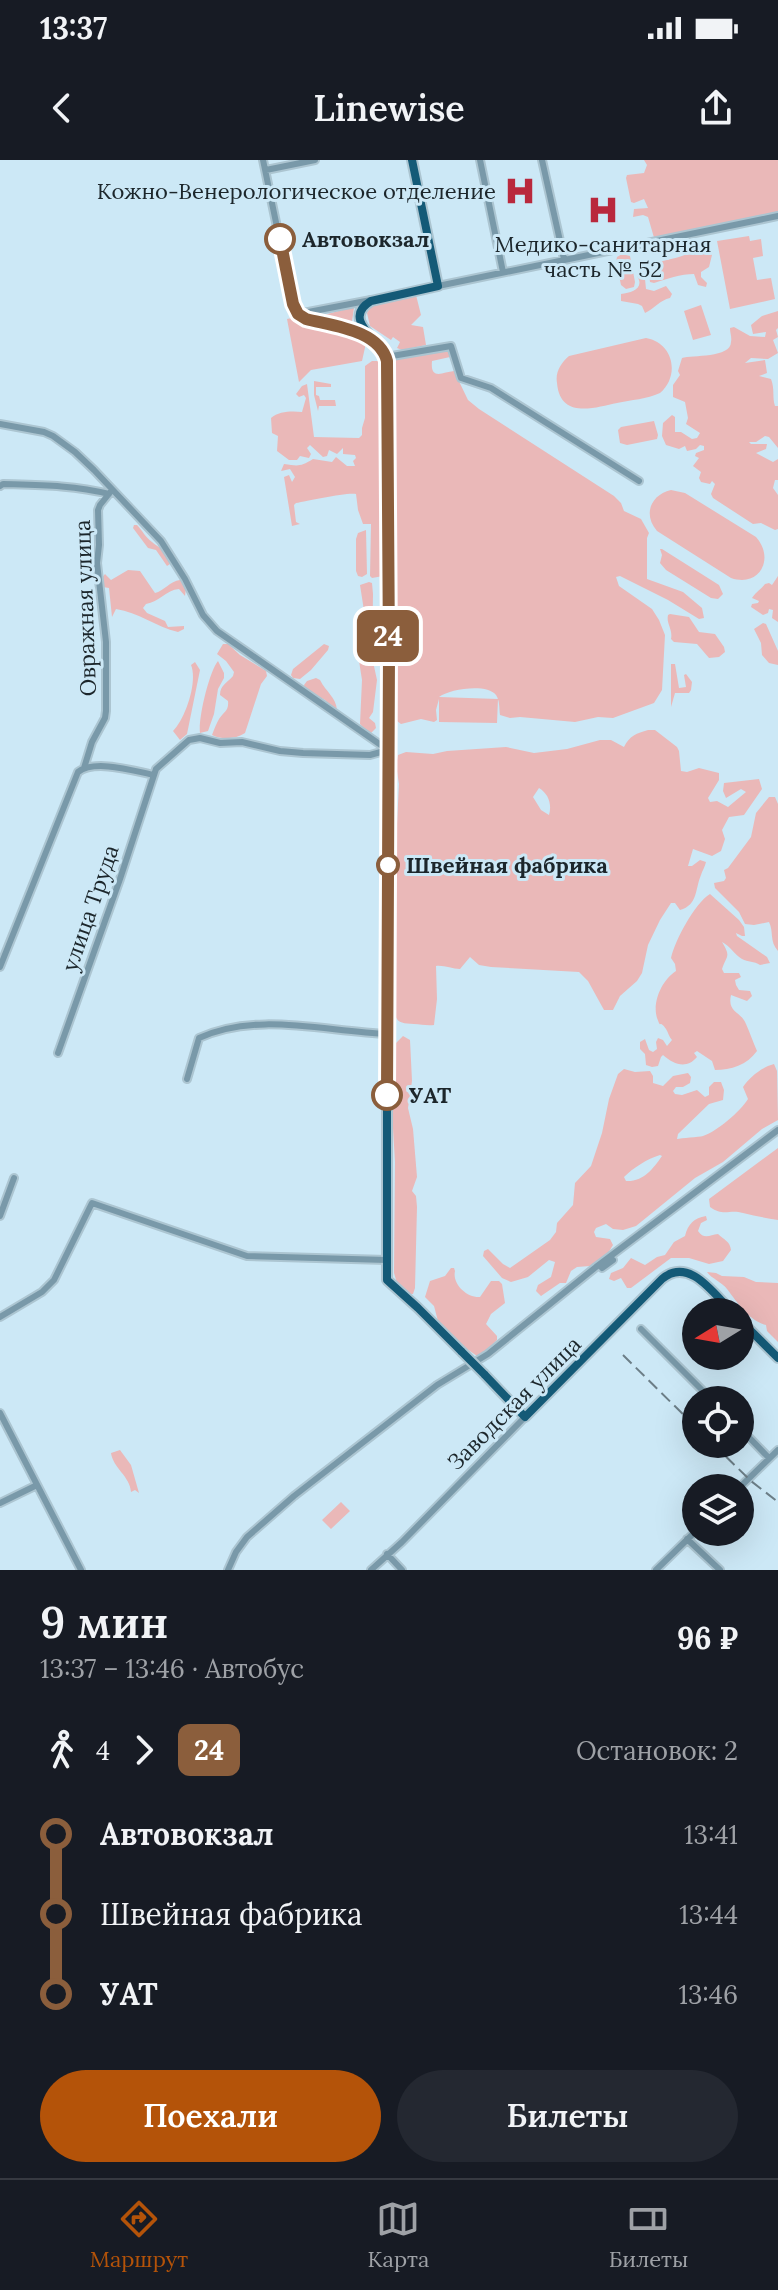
<!DOCTYPE html>
<html lang="ru">
<meta charset="utf-8">
<style>
body{margin:0;font-family:Lora,serif;background:#242831;color:#f1f3f6;height:100vh;display:flex;flex-direction:column;font-size:30px;white-space:nowrap}
*{box-sizing:border-box;margin:0}
p{font-size:26px;color:#9ea1a6}
.icon{flex:none;width:44px;height:44px;fill:none;stroke:currentColor;stroke-width:2;stroke-linecap:round;stroke-linejoin:round}
.map{position:relative;height:1410px;overflow:hidden}
.panel{display:flex;flex-direction:column;background:#171b24;flex:1}
.panel>*{flex:none}
.badge{padding:0 16px;border-radius:12px;font-size:28px;line-height:52px}
.needle{width:52px;rotate:259deg}
.tools{position:absolute;left:682px;top:1138px;display:grid;gap:16px}
.tools a{display:grid;place-items:center;width:72px;height:72px;border-radius:50%;background:#171b24;box-shadow:0 8px 32px #0002;font-size:40px}
.map>.badge{position:absolute;translate:-50% -50%;box-shadow:0 0 0 4px #fff}
.legs{display:flex;align-items:center;gap:12px;height:88px;padding:0 40px;font-size:26px}
.legs p{margin-inline-start:auto}
.overview{display:flex;align-items:center;justify-content:space-between;height:136px;padding:0 40px}
h1{font-size:44px;font-weight:600;line-height:60px}
.cta{display:flex;gap:16px;margin-top:auto;padding:16px 40px}
.cta a{flex:1;height:92px;border-radius:48px;background:#b45309;color:#fff;font-size:32px;font-weight:600;line-height:92px;text-align:center}
.cta a+a{background:#242831;color:#f1f3f6}
ul{padding:0 40px;list-style:none}
li{display:flex;align-items:center;gap:28px;height:80px;font-size:30px}
li i{display:grid;place-items:center;width:12px;height:100%;margin:0 10px;background:currentColor}
li i::after{content:'';width:20px;height:20px;margin:-10px;border:6px solid;border-radius:50%;background:#171b24}
li p{margin-inline-start:auto}
li:first-child i{background:linear-gradient(#0000 50%,currentColor 0)}
li:last-child i{background:linear-gradient(currentColor 50%,#0000 0)}
.status{display:flex;justify-content:space-between;align-items:center;height:56px;padding:0 40px;background:#171b24;direction:ltr}
.status svg{height:22px;fill:currentColor}
header{display:flex;justify-content:space-between;align-items:center;height:104px;padding:0 40px;background:#171b24;font-size:36px;font-weight:600}
.menu{display:flex;justify-content:space-around;align-items:center;height:112px;border-top:2px solid #363941;background:#171b24;font-size:22px;color:#9ea1a6}
.menu a{display:grid;justify-items:center;gap:4px}
.menu .current{color:#b45309}
.map>svg:first-child{display:block}
.green{fill:#eab8b8;fill-rule:evenodd}
.lines{fill:none;stroke-linecap:round;stroke-linejoin:round}
.minor-casing{stroke:#acc5d1;stroke-width:10}
.major-casing{stroke:#acc5d1;stroke-width:12}
.minor{stroke:#7999a9;stroke-width:6}
.major{stroke:#145a77;stroke-width:8}
.rail{stroke:#6c7e87;stroke-width:2;stroke-dasharray:12 6;stroke-linecap:butt}
.major-bridge-casing{stroke:#acc5d1;stroke-width:12;stroke-linecap:butt}
.major-bridge{stroke:#145a77;stroke-width:8}
.line-1-casing{stroke:#fff;stroke-width:18}
.line-1{stroke:#8b5e3c;stroke-width:12}
.stop-1-dot{fill:#fff;stroke:#8b5e3c;stroke-width:4}
.labels{text-anchor:middle;stroke-width:6;stroke-linejoin:round;paint-order:stroke}
.poi-label{font-size:22px;fill:#1c262b;stroke:#cce8f6;text-anchor:end}
.stop-label{font-size:22px;font-weight:bold;fill:#1c262b;stroke:#cce8f6;text-anchor:start}
.street-label{font-size:22px;fill:#1c262b;stroke:#cce8f6}
</style>
<div class="status"><b>13:37</b><svg viewBox="0 0 49 12"><path d="M0 12V9h3v3zM5 12V6h3v6zM10 12V3h3v9zM15 12V0h3v12zM26 1h20v11H26zM47 4h2v5h-2z"/></svg></div>
<header><svg class="icon" aria-label="back" viewBox="0 0 24 24"><path d="M15 5l-7 7 7 7"/></svg>Linewise<svg class="icon" aria-label="share" viewBox="0 0 24 24"><path d="M12 15V3M7 8l5-5 5 5M5 13v7h14v-7"/></svg></header>
<div class="map">
<svg width="778" height="1410" viewBox="0 0 778 1410">
<rect width="100%" height="100%" fill="#cce8f6"/>
<path class="green" d="M 644,0 L 778,0 L 778,56 L 655,81 L 648,57 L 643,55 L 633,57 L 634,49 L 648,48 L 644,39 L 634,43 L 631,42 L 626,18 L 627,15 L 644,13 L 647,5 Z
M 749,76 L 750,81 L 761,79 L 763,96 L 753,98 L 757,120 L 771,118 L 775,139 L 730,149 L 717,81 Z
M 709,88 L 712,95 L 709,107 L 701,112 L 701,117 L 707,123 L 706,127 L 698,125 L 694,114 C 681,114 666,119 654,123 L 650,122 L 649,114 L 645,119 L 646,129 L 654,131 L 666,126 L 672,134 L 670,138 C 660,140 654,149 645,153 L 642,146 L 638,144 L 621,141 L 621,134 C 632,133 645,128 637,116 L 639,107 C 650,103 660,102 671,99 C 684,96 695,91 709,88 Z
M 622,94 L 630,96 L 635,122 L 634,127 L 626,129 L 621,125 L 616,102 L 617,97 Z
M 416,135 L 421,155 L 411,165 L 423,167 L 426,185 L 402,190 L 397,188 L 400,182 L 393,177 L 391,180 L 370,166 L 367,153 L 372,145 L 377,144 Z
M 701,145 L 711,175 L 693,180 L 684,151 Z
M 350,148 L 354,148 L 351,168 L 317,159 L 316,157 Z
M 778,151 L 778,168 L 776,170 L 778,177 L 773,180 L 778,193 L 768,199 L 751,198 L 745,203 L 765,200 L 767,213 L 759,216 L 771,219 C 775,229 772,237 775,246 L 778,246 L 778,288 L 769,277 L 765,276 L 756,282 L 749,282 L 751,284 L 767,284 L 766,289 L 756,293 L 773,302 L 778,299 L 778,320 L 775,320 L 773,328 L 778,335 L 778,369 L 775,370 L 761,363 L 753,364 L 713,338 L 711,334 L 715,324 L 712,321 L 710,324 L 701,322 L 699,318 L 701,312 L 693,306 L 699,298 L 695,296 L 696,293 L 704,290 L 704,286 L 700,285 L 696,289 L 687,291 L 685,286 L 679,289 L 666,285 L 662,276 L 663,263 L 672,255 L 675,257 L 675,272 L 681,272 L 692,279 L 697,278 L 700,273 L 686,264 L 688,258 L 685,242 L 673,237 L 673,225 L 680,215 L 678,211 L 682,198 C 692,195 731,198 731,182 C 732,177 730,173 730,168 L 734,167 L 750,176 L 765,177 L 766,172 L 753,174 L 751,165 L 762,156 Z
M 297,157 L 305,162 L 361,178 L 366,183 L 362,201 L 311,210 L 299,222 L 287,159 Z
M 646,178 C 674,183 680,216 660,233 C 647,239 631,240 617,243 C 594,248 560,259 557,223 C 555,212 561,203 569,196 Z
M 448,190 L 450,197 L 432,201 C 430,221 443,212 454,211 L 468,240 L 479,249 L 614,336 L 621,343 L 624,351 L 641,359 L 649,373 L 647,378 L 647,419 L 683,432 L 702,448 L 704,458 L 699,459 L 668,440 L 620,416 L 616,417 L 619,426 L 652,449 L 659,460 L 665,475 L 662,530 L 654,543 L 613,558 L 598,557 L 575,562 L 520,557 L 510,558 L 500,555 C 499,548 500,541 496,535 C 487,523 449,529 439,537 L 498,539 L 497,563 L 439,562 L 439,539 L 436,550 L 437,560 L 434,562 L 421,559 L 401,564 L 393,558 L 392,203 L 395,199 Z
M 372,201 L 382,201 L 383,214 L 383,416 L 372,418 L 370,416 L 371,364 L 363,364 L 358,350 L 356,334 C 347,332 308,341 296,343 L 294,345 L 296,362 L 300,364 L 292,366 L 284,317 L 289,315 L 292,322 L 295,317 L 290,309 L 281,311 L 284,304 C 298,306 300,307 313,299 L 332,302 L 336,297 L 347,306 L 355,306 L 353,301 L 356,298 L 355,295 L 343,294 L 343,288 L 337,294 L 329,290 L 327,296 L 323,297 L 310,285 L 307,288 L 311,294 L 309,298 L 300,296 L 297,300 L 289,300 L 277,291 L 278,276 L 272,273 L 271,258 C 279,251 292,251 302,252 L 306,238 L 304,235 L 299,237 L 296,234 L 302,226 L 307,224 L 314,277 L 359,278 L 362,275 L 362,268 L 365,258 L 365,206 Z
M 314,221 L 331,224 L 331,227 L 316,227 L 316,235 L 319,236 L 320,240 L 335,240 L 336,246 L 319,246 L 318,251 L 314,235 Z
M 654,261 L 658,275 L 657,279 L 627,285 L 620,283 L 618,270 L 621,267 Z
M 671,330 L 685,333 L 756,377 C 775,398 760,428 731,418 L 657,371 C 643,355 650,335 671,330 Z
M 134,365 L 137,365 C 142,370 146,378 152,382 C 162,390 166,390 170,404 L 167,406 L 156,390 L 148,388 L 133,368 Z
M 366,370 L 367,414 L 362,417 L 358,416 L 356,411 L 356,379 L 358,373 Z
M 660,389 L 662,389 L 719,425 L 723,434 L 718,439 L 711,438 L 666,410 L 660,403 L 662,395 Z
M 128,410 L 140,411 L 155,433 C 164,431 170,421 180,420 L 186,428 L 185,436 L 179,429 C 166,430 159,442 146,444 L 143,448 L 147,453 L 165,461 L 168,467 L 184,466 L 184,469 L 178,472 C 156,467 138,452 116,449 L 112,457 L 109,428 L 103,427 L 101,419 L 105,414 L 111,420 Z
M 778,416 L 778,462 L 772,458 L 773,450 L 769,449 L 768,453 L 763,455 L 751,447 L 752,444 L 758,443 L 759,441 L 752,438 C 754,434 761,429 765,424 L 769,423 L 772,425 Z
M 369,422 L 372,423 L 373,434 L 372,497 L 377,520 L 373,552 L 369,558 L 375,563 L 376,568 L 371,573 L 368,573 L 360,564 L 362,520 L 355,475 C 356,467 363,465 365,457 L 360,425 Z
M 670,454 L 689,457 L 699,472 L 715,474 L 724,487 L 725,492 L 719,497 L 709,498 L 697,484 L 674,482 L 671,479 C 673,469 666,464 668,455 Z
M 763,463 L 766,464 L 778,491 L 778,505 L 769,503 L 762,495 L 761,483 L 754,469 Z
M 223,484 L 228,484 L 240,495 L 266,511 L 267,516 L 261,524 L 245,573 C 236,579 222,580 212,575 C 214,570 216,564 219,559 C 224,551 229,551 228,541 L 220,535 C 220,525 227,523 233,516 L 234,512 L 226,501 L 217,494 Z
M 324,484 L 329,486 L 328,490 L 311,510 L 300,519 L 293,518 L 291,515 L 293,509 Z
M 218,501 L 224,513 L 224,518 L 218,529 L 214,554 L 208,571 L 200,573 C 198,559 209,512 218,501 Z
M 195,502 L 200,510 L 187,574 L 180,580 L 173,571 C 185,559 198,522 191,505 Z
M 671,504 L 675,504 L 679,528 L 686,527 L 684,515 L 686,514 L 692,522 L 691,530 L 689,533 L 675,533 L 671,547 Z
M 316,518 L 320,520 C 326,532 336,537 337,550 L 334,551 L 325,540 L 305,529 L 304,525 L 307,521 Z
M 648,570 L 655,570 L 677,587 L 679,591 L 681,611 L 687,612 L 699,608 L 719,613 L 719,620 L 708,638 L 710,642 L 717,641 L 728,647 L 746,632 L 741,629 L 726,638 L 723,631 L 724,623 L 759,619 L 762,629 L 744,655 L 729,657 L 722,670 L 725,679 L 721,691 L 712,696 L 693,689 L 688,706 L 692,706 L 700,700 L 706,702 C 705,707 702,711 701,715 C 695,729 698,745 680,750 L 675,743 L 671,743 L 660,760 L 648,785 L 642,813 L 637,821 L 620,836 L 613,850 L 604,850 L 588,821 L 579,812 L 491,807 L 479,805 L 470,797 L 460,809 C 452,809 444,805 436,806 L 437,839 L 434,865 C 426,866 421,864 414,864 C 402,863 396,864 394,850 L 395,703 L 399,624 L 396,605 L 398,595 L 406,592 L 433,594 L 447,591 L 506,587 L 534,593 L 567,589 L 600,580 L 611,580 L 624,587 C 629,576 637,573 648,570 ZM 539,628 C 549,634 552,645 549,655 L 541,650 L 533,637 Z
M 769,637 L 775,637 L 778,644 L 778,791 C 769,781 774,772 769,762 L 754,765 L 745,764 L 739,752 L 715,728 L 714,723 L 724,721 L 726,718 L 724,710 L 728,708 L 751,677 L 756,653 Z
M 710,734 L 739,760 L 744,767 L 745,776 L 742,776 L 736,773 L 737,776 L 767,797 L 770,803 L 760,805 C 754,801 748,802 742,799 C 735,795 730,786 722,782 C 731,797 727,795 722,809 L 724,813 L 739,813 L 741,817 L 735,820 L 736,825 L 739,830 L 750,831 L 752,836 L 747,841 L 731,835 C 727,853 741,851 746,864 C 750,873 753,882 757,891 C 747,905 731,910 715,910 L 712,901 L 697,891 L 694,893 L 697,897 C 687,909 674,905 663,895 L 661,897 L 658,906 L 652,907 L 646,905 L 645,894 L 640,889 L 640,882 L 645,879 L 649,890 L 653,892 L 657,889 L 656,882 L 658,878 L 663,880 L 667,886 L 672,880 C 669,877 668,872 666,869 C 658,858 662,871 657,858 C 652,842 662,820 676,811 L 675,804 L 671,798 C 675,780 695,743 710,734 Z
M 403,876 L 410,880 L 412,921 L 408,948 L 413,969 L 417,1017 L 412,1031 L 416,1036 L 417,1047 L 415,1128 L 413,1134 L 408,1134 L 397,1123 L 394,1113 L 395,1002 L 391,934 L 393,886 Z
M 774,904 L 777,911 L 778,960 L 762,969 L 723,1002 L 695,1018 L 636,1066 L 623,1070 L 613,1069 L 606,1064 L 596,1068 L 594,1072 L 596,1077 L 610,1079 L 613,1085 L 605,1098 L 590,1106 L 577,1107 L 571,1111 L 566,1123 L 560,1123 L 541,1136 L 536,1131 L 538,1125 L 551,1117 L 555,1102 L 549,1100 L 528,1117 L 511,1122 L 502,1118 L 483,1096 L 484,1091 L 488,1089 L 503,1104 L 510,1108 L 550,1080 L 556,1072 L 557,1063 L 573,1045 L 575,1023 L 591,1006 L 602,973 L 609,939 L 618,914 L 624,909 L 635,912 L 650,911 L 653,916 L 653,923 L 663,926 L 673,916 L 688,913 L 691,917 L 690,923 L 683,927 L 676,927 L 673,931 L 675,934 L 682,935 L 697,930 L 705,937 L 709,935 L 709,927 L 714,922 L 721,922 L 724,930 L 723,940 L 709,944 L 678,974 L 677,979 C 681,978 699,977 703,976 C 716,972 741,951 748,939 L 743,927 C 750,917 762,907 774,904 ZM 660,995 L 662,996 C 653,1009 643,1022 626,1021 L 624,1017 C 633,1008 647,999 660,995 Z
M 778,988 L 778,1060 C 766,1058 755,1056 743,1053 C 729,1049 724,1057 710,1047 L 709,1039 Z
M 706,1056 L 707,1060 L 701,1063 L 698,1071 C 704,1080 710,1075 718,1074 C 724,1080 730,1081 731,1090 L 723,1101 L 709,1104 L 689,1098 L 671,1098 L 631,1128 L 627,1128 L 621,1118 L 614,1121 L 609,1119 L 611,1113 L 623,1108 L 631,1098 L 645,1105 L 657,1097 L 665,1095 L 674,1082 L 685,1076 C 688,1064 694,1058 706,1056 Z
M 451,1108 L 454,1108 L 455,1111 C 452,1124 467,1138 480,1137 L 491,1121 L 499,1121 L 502,1124 L 505,1143 L 491,1154 L 486,1164 L 497,1176 L 497,1180 L 486,1191 L 477,1196 L 454,1180 L 439,1165 L 434,1146 L 425,1137 L 430,1121 L 445,1116 Z
M 707,1112 L 716,1113 L 722,1116 L 744,1117 L 756,1122 L 778,1123 L 778,1182 L 767,1171 L 766,1165 C 748,1160 738,1143 727,1129 C 722,1122 712,1119 707,1112 Z
M 120,1290 L 131,1305 L 139,1333 L 135,1330 L 131,1332 C 130,1316 113,1308 111,1293 Z
M 341,1342 L 350,1351 L 331,1369 L 322,1360 Z"/>
<g class="lines">
<defs>
<path id="minor" d="M 263,0 L 293,144 L 298,154
M 480,0 L 503,112
M 542,0 L 564,99
M 266,10 L 315,0
M 438,126 L 778,56
M 298,154 L 371,140
M 298,154 L 306,159 L 369,176
M 386,197 L 451,186 L 461,218 L 491,228 L 639,321
M 0,264 L 44,272 L 53,276 L 75,292 L 94,310 L 161,381 L 185,419 L 203,455 L 217,471 L 388,590
M 0,326 L 3,324 C 38,325 74,325 109,334
M 84,608 L 92,582 L 105,558 L 106,551 L 106,482 L 97,403 L 99,385 L 98,350 L 100,345 L 112,330
M 0,807 L 78,612 C 95,599 134,611 154,615
M 58,893 L 120,719 L 156,609 L 189,580 L 200,578 L 220,583 L 242,582 L 280,591 L 303,593 L 370,595 L 388,590
M 187,919 L 199,878 C 258,851 326,872 388,874
M 0,1056 L 14,1018
M 602,1108 L 613,1100
M 0,1157 L 42,1132 L 54,1120 L 92,1043 L 247,1096 L 387,1100
M 641,1169 L 712,1240
M 0,1253 L 81,1410
M 740,1268 L 769,1298
M 739,1328 L 778,1290
M 0,1343 L 37,1325
M 687,1379 L 720,1410
M 387,1394 L 402,1410
M 228,1410 L 236,1392 L 247,1377 L 294,1336 L 437,1225 L 488,1194 L 596,1107 L 778,970
M 371,1410 L 402,1382 L 525,1257
M 656,1410 L 696,1371"/>
<path id="major" d="M 412,0 L 438,126 L 371,141 C 344,157 372,176 382,189 C 386,196 387,201 387,208 L 387,1120 L 418,1148 L 462,1192
M 740,1160 L 778,1198
M 484,1214 L 525,1257 L 662,1119 C 689,1096 714,1134 732,1152"/>
</defs>
<use href="#minor" class="minor-casing"/>
<use href="#major" class="major-casing"/>
<use href="#minor" class="minor"/>
<use href="#major" class="major"/>
<path class="rail" d="M 623,1195 L 696,1267
M 713,1284 L 751,1321 L 778,1342"/>
<defs>
<path id="major-bridge" d="M 462,1192 L 484,1214"/>
</defs>
<use href="#major-bridge" class="major-bridge-casing"/>
<use href="#major-bridge" class="major-bridge"/>
</g>
<g class="lines">
<defs>
<path id="line-1" d="M 280,79 L 293,144 L 298,154 L 306,159 C 333,166 379,170 387,201 L 389,493 L 387,935"/>
</defs>
<use href="#line-1" class="line-1-casing"/>
<use href="#line-1" class="line-1"/>
</g>
<defs>
<symbol id="hospital-bare" viewBox="-9 -9 18 18"><path d="M-5-5h3v3.5h4V-5h3V5h-3V1.5h-4V5h-3Z" fill="#b9283d" stroke="#cce8f6" stroke-width="2.5" paint-order="stroke"/></symbol>
</defs>
<g fill-rule="evenodd">
<use href="#hospital-bare" x="498" y="9" width="44" height="44"/>
<use href="#hospital-bare" x="581" y="28" width="44" height="44"/>
</g>
<g class="stop-1-dot">
<circle cx="280" cy="79" r="14"/>
<circle cx="388" cy="705" r="10"/>
<circle cx="387" cy="935" r="14"/>
</g>
<g class="labels">
<g class="poi-label">
<text x="496" y="39">Кожно-Венерологическое отделение</text>
<text x="603" y="92" text-anchor="middle">Медико-санитарная<tspan x="603" dy="25">часть № 52</tspan></text>
</g>
<g class="stop-label">
<text x="302" y="87">Автовокзал</text>
<text x="406" y="713">Швейная фабрика</text>
<text x="409" y="943">УАТ</text>
</g>
<g class="street-label">
<text transform="translate(85 448) rotate(-92)" y="8">Овражная улица</text>
<text transform="translate(90 748) rotate(-71)" y="8">улица Труда</text>
<text transform="translate(514 1243) rotate(-45)" y="8">Заводская улица</text>
</g>
</g>
</svg>
<div class="tools">
<a><svg class="needle" viewBox="-14 -14 28 28"><path d="M0-13l5 13h-10z" fill="#e53935"/><path d="M0 13l5-13h-10z" fill="#9ea1a6"/></svg></a>
<a><svg class="icon" aria-label="locate" viewBox="0 0 24 24"><circle cx="12" cy="12" r="6"/><path d="M12 2v4M12 18v4M2 12h4M18 12h4"/></svg></a>
<a><svg class="icon" aria-label="layers" viewBox="0 0 24 24"><path d="M12 4l9 5-9 5-9-5zM3 14l9 5 9-5"/></svg></a>
</div>
<b class="badge" style="left:388px;top:476px;background:#8b5e3c;color:#fff">24</b>
</div>
<section class="panel">
<div class="overview"><div><h1>9 мин</h1><p>13:37 – 13:46 · Автобус</p></div><b>96 ₽</b></div>
<div class="legs"><svg class="icon" aria-label="walk" viewBox="0 0 24 24"><circle cx="13" cy="4" r="2"/><path d="M13 8l-2 6 4 7M11 14l-3 7M7 12l3-4h3l4 4"/></svg>4<svg class="icon" aria-label="forward" viewBox="0 0 24 24"><path d="M9 5l7 7-7 7"/></svg><b class="badge" style="background:#8b5e3c;color:#fff">24</b><p>Остановок: 2</p></div>
<ul>
<li><i style="color:#8b5e3c"></i><b>Автовокзал</b><p>13:41</p></li>
<li><i style="color:#8b5e3c"></i><span>Швейная фабрика</span><p>13:44</p></li>
<li><i style="color:#8b5e3c"></i><b>УАТ</b><p>13:46</p></li>
</ul>
<div class="cta"><a>Поехали</a><a>Билеты</a></div>
</section>
<nav class="menu">
<a class="current"><svg class="icon" aria-label="directions" viewBox="0 0 24 24"><path d="M12 3l9 9-9 9-9-9zM9 14v-3h6M13 9l2 2-2 2"/></svg>Маршрут</a>
<a><svg class="icon" aria-label="map" viewBox="0 0 24 24"><path d="M3 6l6-2 6 2 6-2v14l-6 2-6-2-6 2zM9 4v14M15 6v14"/></svg>Карта</a>
<a><svg class="icon" aria-label="tickets" viewBox="0 0 24 24"><path d="M3 7h18v10H3zM15 7v10"/></svg>Билеты</a>
</nav>
